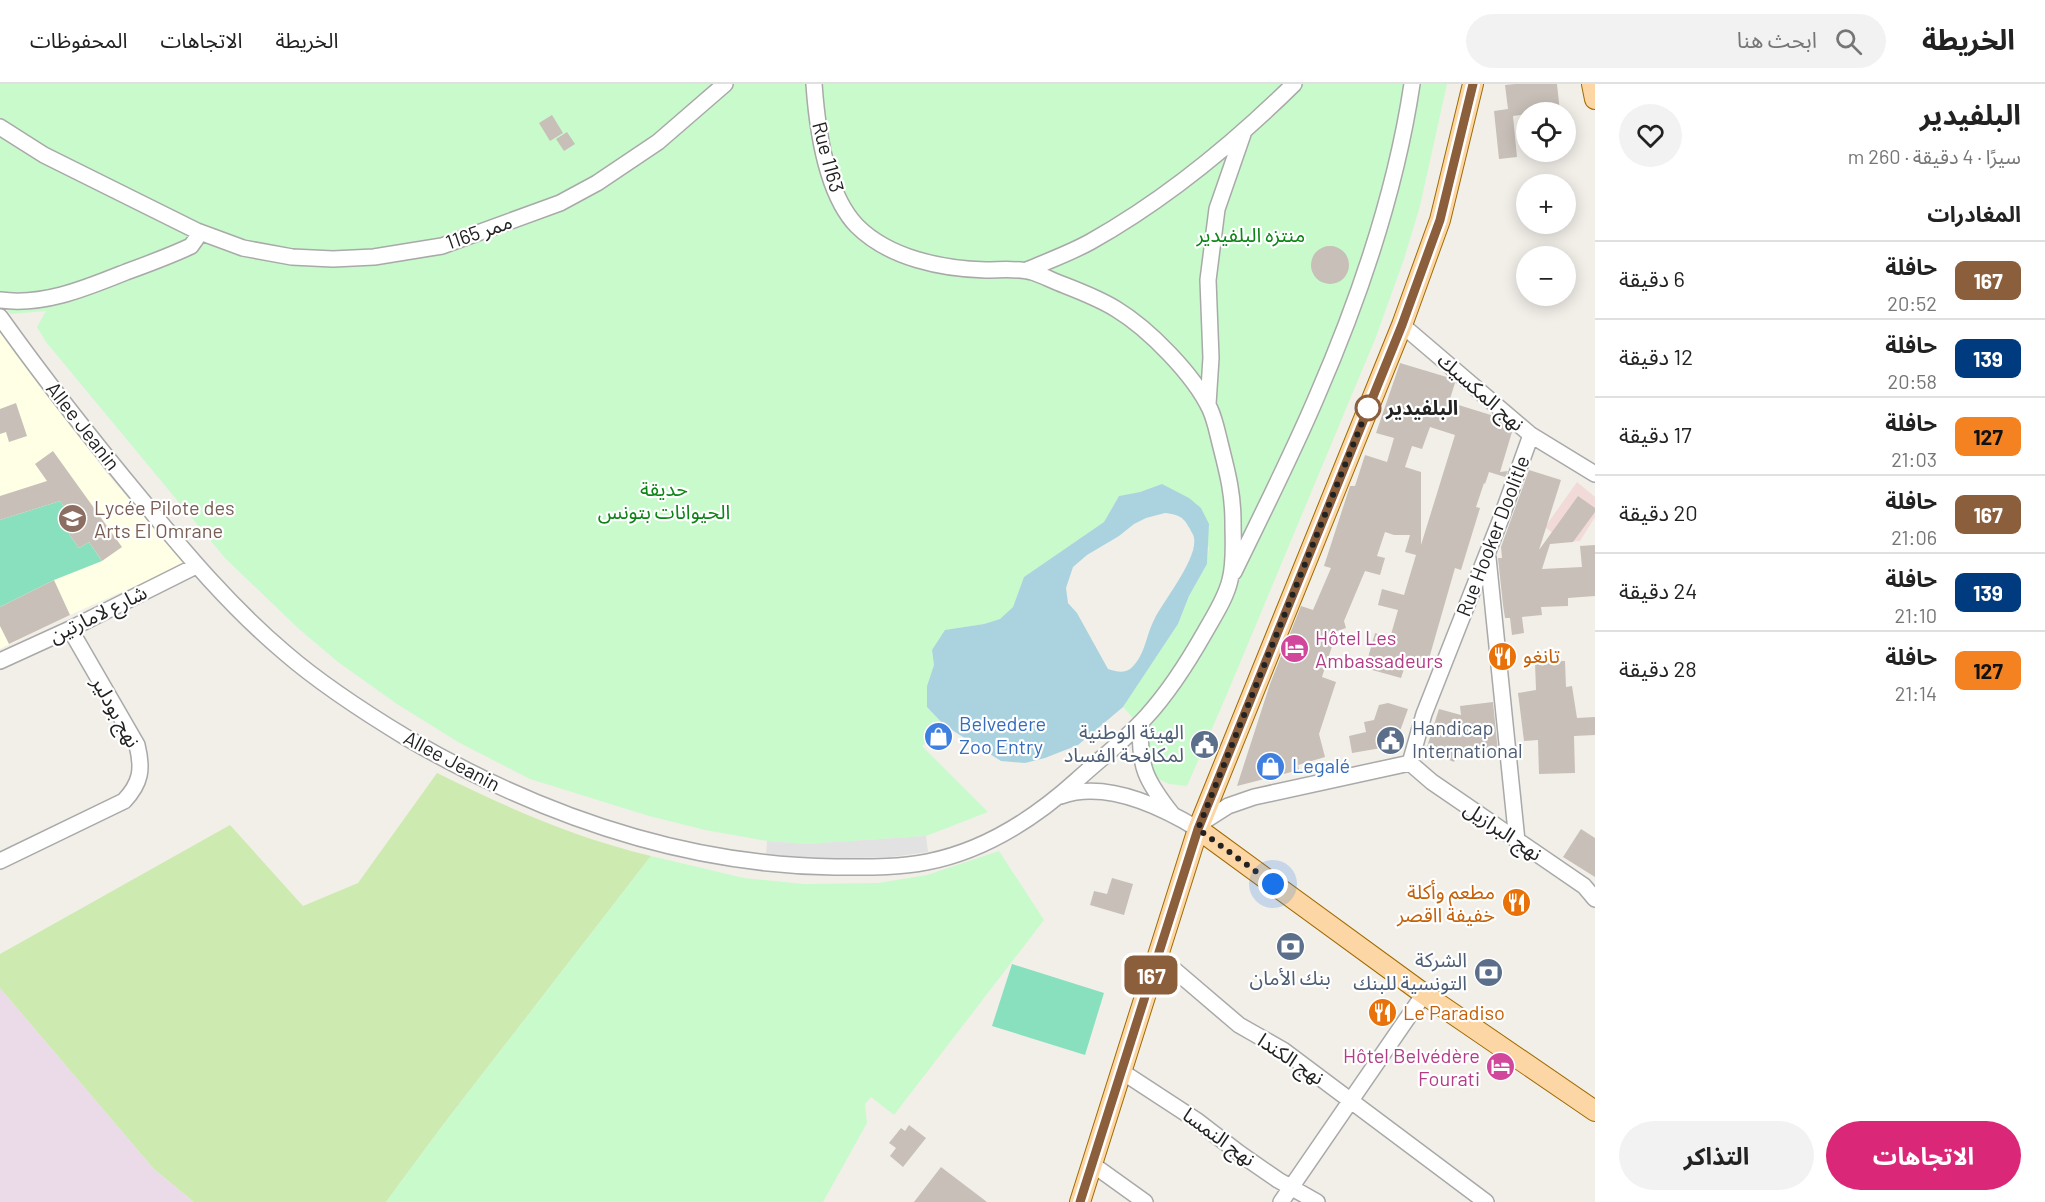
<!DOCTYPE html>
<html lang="ar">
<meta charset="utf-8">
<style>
body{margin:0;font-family:Barlow,"Noto Sans Arabic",sans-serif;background:#f2f2f2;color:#222;direction:rtl;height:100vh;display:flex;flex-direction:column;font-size:22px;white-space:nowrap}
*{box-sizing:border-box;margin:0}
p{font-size:20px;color:#767676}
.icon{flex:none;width:33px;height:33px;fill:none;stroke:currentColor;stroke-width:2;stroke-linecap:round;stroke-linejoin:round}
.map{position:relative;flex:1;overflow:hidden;direction:ltr}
.panel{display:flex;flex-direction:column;background:#fff;width:450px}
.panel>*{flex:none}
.badge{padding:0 12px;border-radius:9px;font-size:21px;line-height:39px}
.fabs{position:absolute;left:1516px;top:18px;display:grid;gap:12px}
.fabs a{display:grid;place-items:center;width:60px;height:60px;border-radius:50%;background:#fff;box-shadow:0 3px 15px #0003;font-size:30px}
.you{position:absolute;width:30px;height:30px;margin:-15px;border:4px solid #fff;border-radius:50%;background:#1a73e8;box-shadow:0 0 0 9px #1a73e833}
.map>.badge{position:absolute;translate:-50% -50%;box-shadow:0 0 0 3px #fff}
h2{padding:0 24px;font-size:22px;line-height:54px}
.round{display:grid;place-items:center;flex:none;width:63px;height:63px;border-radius:32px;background:#f2f2f2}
.overview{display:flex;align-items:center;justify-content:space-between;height:102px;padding:0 24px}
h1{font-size:28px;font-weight:700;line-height:45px}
.primary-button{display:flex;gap:12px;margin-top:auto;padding:12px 24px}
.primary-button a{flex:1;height:69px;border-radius:36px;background:#db2777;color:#fff;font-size:24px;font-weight:700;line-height:69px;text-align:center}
.primary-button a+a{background:#f2f2f2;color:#222}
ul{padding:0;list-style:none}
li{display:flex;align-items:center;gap:18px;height:78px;padding:0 24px;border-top:2px solid #e0e0e0}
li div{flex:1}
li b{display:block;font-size:22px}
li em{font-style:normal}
li .badge{min-width:66px;font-weight:700;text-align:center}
header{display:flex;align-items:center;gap:36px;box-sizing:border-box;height:84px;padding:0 30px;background:#fff;border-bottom:2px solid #e0e0e0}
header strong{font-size:28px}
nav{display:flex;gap:33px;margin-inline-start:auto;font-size:21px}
.search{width:420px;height:54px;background:#f2f2f2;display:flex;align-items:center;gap:15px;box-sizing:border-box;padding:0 21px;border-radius:33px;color:#767676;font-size:22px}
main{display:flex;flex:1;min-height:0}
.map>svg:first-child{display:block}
.commercial{fill:#f2dad9}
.industrial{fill:#ebdbe8}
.education{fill:#ffffe5}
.grass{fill:#cdebb0}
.park{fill:#c8facc}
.pitch{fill:#88e0be}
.parking{fill:#e2e2e2}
.water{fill:#aad3df;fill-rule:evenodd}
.building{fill:#c7bfb8;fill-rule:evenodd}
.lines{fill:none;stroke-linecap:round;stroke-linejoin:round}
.minor-casing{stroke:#a9a9a9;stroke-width:18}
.major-casing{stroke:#a06b00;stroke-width:22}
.minor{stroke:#fff;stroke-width:15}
.major{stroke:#fcd6a4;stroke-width:20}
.line-casing{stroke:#fff;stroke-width:14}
.line{stroke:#8b5e3c;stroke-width:9}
.walk{stroke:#222;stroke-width:6;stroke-dasharray:0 10.8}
.stop-dot{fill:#fff;stroke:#8b5e3c;stroke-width:3}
.labels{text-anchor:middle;stroke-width:4.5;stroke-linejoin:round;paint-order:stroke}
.street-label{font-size:20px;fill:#222;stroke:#fff}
.park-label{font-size:20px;fill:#0c8416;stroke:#fff}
.stop-label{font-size:20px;font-weight:bold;fill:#222;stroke:#fff;text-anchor:start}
.education-label{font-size:20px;fill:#785e54;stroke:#fff;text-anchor:start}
.hotel-label{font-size:20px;fill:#b23c85;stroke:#fff;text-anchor:start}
.food-label{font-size:20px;fill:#c56008;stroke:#fff;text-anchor:start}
.shop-label{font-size:20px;fill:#366cbe;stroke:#fff;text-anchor:start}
.service-label{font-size:20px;fill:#4e5e75;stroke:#fff;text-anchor:end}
</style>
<header>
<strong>الخريطة</strong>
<div class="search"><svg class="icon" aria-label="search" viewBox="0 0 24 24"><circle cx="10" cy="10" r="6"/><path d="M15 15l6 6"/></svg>ابحث هنا</div>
<nav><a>الخريطة</a><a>الاتجاهات</a><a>المحفوظات</a></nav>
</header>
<main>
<section class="panel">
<div class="overview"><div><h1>البلفيدير</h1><p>سيرًا · 4 دقيقة · 260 m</p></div><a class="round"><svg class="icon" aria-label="heart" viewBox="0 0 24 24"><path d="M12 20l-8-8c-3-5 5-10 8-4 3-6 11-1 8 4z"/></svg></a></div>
<h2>المغادرات</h2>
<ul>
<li><span class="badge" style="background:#8b5e3c;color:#fff">167</span><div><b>حافلة</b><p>20:52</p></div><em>6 دقيقة</em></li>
<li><span class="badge" style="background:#003b80;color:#fff">139</span><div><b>حافلة</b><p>20:58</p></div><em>12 دقيقة</em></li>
<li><span class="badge" style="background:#f58220;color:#111">127</span><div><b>حافلة</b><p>21:03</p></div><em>17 دقيقة</em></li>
<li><span class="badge" style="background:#8b5e3c;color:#fff">167</span><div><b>حافلة</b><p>21:06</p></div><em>20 دقيقة</em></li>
<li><span class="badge" style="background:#003b80;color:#fff">139</span><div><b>حافلة</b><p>21:10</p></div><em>24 دقيقة</em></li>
<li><span class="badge" style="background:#f58220;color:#111">127</span><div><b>حافلة</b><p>21:14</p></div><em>28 دقيقة</em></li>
</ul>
<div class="primary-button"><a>الاتجاهات</a><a>التذاكر</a></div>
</section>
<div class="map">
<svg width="1595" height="1118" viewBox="0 0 1595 1118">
<rect width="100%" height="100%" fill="#f2efe9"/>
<path class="commercial" d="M 1577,398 L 1595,413 L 1595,433 L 1580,457 L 1564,458 L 1545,443 Z"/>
<path class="industrial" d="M 0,904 L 154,1085 L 194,1118 L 0,1118 Z"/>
<path class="education" d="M 0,239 L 105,387 L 187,483 L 144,498 L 70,531 L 0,565 Z"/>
<path class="grass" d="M 437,689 C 508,724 573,753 651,772 L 443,1041 L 386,1118 L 194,1118 L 154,1085 L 0,904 L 0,870 L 230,741 L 303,822 L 358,799 Z"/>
<path class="park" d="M 0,0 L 1447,0 L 1420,122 L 1404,175 L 1376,253 L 1227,610 L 1187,702 L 1169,700 L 1152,692 L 1145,647 L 1123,623 L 1178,540 L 1189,512 L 1207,480 L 1209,463 L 1162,400 L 1140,408 L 1119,412 L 1104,438 L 1024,493 L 1013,523 L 1000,535 L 984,540 L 946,546 L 932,566 L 934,581 L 927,602 L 927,623 L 944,641 L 922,662 L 988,728 L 926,752 L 806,760 L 767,757 L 705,746 L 649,732 L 530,695 L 458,658 L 397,620 L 338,578 L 299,545 L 225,474 L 46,258 L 37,243 L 46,227 L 10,230 L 0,216 Z
M 999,767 L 1044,836 L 894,1031 L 871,1013 L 865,1020 L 867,1039 L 823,1118 L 386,1118 L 443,1041 L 651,772 L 744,794 L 804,800 L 878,799 L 927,791 Z"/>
<path class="pitch" d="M 60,417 L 79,443 L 69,450 L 79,464 L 89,458 L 102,477 L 54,496 L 0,523 L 0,436 Z
M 1012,880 L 1104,909 L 1085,971 L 992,942 Z"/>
<path class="parking" d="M 926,752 L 928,768 L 891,773 L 805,775 L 766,772 L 767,757 L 806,760 Z"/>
<path class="water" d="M 1162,400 L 1189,414 L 1201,424 L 1209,440 L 1207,480 L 1189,512 L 1178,540 L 1123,623 L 1078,661 L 1045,674 L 1025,679 L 1001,677 L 944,641 L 927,623 L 927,602 L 934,581 L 932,566 L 945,546 L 984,540 L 1000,535 L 1013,523 L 1024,493 L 1104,438 L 1119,412 L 1140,408 ZM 1165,429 C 1179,431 1183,432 1190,445 C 1191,448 1194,451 1194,454 C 1198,475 1163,517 1154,536 C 1146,551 1145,573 1130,585 C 1123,590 1115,587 1108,585 L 1077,529 L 1068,519 L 1066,504 L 1073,483 L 1087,471 L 1119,452 L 1134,440 L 1146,434 Z"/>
<path class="building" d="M 1515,0 L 1557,0 L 1560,28 L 1527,28 L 1527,30 L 1513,32 L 1517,73 L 1499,75 L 1494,27 L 1508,25 L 1505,1 Z
M 552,31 L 563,49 L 550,57 L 539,39 Z
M 567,48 L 575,60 L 564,67 L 556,55 Z
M1311 181a19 19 0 1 1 38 0a19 19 0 1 1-38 0Z
M 1400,279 L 1450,294 L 1455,299 L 1449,318 L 1494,332 L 1512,348 L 1500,388 L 1508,387 L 1505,393 L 1489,388 L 1485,400 L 1484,399 L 1476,423 L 1480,424 L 1461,486 L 1455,484 L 1426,585 L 1406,579 L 1401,594 L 1365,584 L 1375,549 L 1390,554 L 1398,526 L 1378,521 L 1382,505 L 1404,511 L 1416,471 L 1405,468 L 1410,451 L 1394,451 L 1385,448 L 1377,472 L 1385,474 L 1380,491 L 1365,487 L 1344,537 L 1346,544 L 1337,547 L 1322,593 L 1336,598 L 1319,650 L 1325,673 L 1298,681 L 1299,686 L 1237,702 L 1270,600 L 1301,522 L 1313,526 L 1331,484 L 1324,482 L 1350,402 L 1355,402 L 1365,371 L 1387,378 L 1394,354 L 1376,349 ZM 1430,343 L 1455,351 L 1421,461 L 1421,388 L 1405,383 L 1412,362 L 1422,365 Z
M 16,319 L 27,352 L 9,358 L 6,348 L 0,350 L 0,325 Z
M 53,367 L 122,463 L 102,477 L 89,458 L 79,464 L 69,450 L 79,443 L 60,417 L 0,436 L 0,412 L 47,397 L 35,380 Z
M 1529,386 L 1561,396 L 1539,466 L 1578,412 L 1595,424 L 1595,428 L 1573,458 L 1550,460 L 1542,485 L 1582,483 L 1580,462 L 1595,461 L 1595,512 L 1568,514 L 1568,522 L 1541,523 L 1542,531 L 1522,533 L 1524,549 L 1512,551 L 1510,534 L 1505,534 L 1503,521 L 1498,474 L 1502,474 L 1501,463 Z
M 54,496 L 70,531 L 9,560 L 0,542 L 0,523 Z
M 1565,577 L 1566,603 L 1572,602 L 1577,634 L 1595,633 L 1595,651 L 1574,652 L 1575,689 L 1539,690 L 1538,656 L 1524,657 L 1518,609 L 1536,606 L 1535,578 Z
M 1493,618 L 1498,668 L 1456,673 L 1454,678 L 1426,666 L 1439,625 L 1461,631 L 1460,622 Z
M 1388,619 L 1408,625 L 1400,647 L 1401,652 L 1399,661 L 1352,669 L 1349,652 L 1366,648 L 1364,638 L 1374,636 L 1379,621 Z
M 1581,745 L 1595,754 L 1595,793 L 1563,773 Z
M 1112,794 L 1133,800 L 1124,831 L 1090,821 L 1094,807 L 1107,810 Z
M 909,1041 L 926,1054 L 903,1083 L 890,1072 L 896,1064 L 889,1059 L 901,1044 L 905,1047 Z
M 941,1083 L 987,1118 L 914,1118 Z"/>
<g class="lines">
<defs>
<path id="minor" d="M 0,43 L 44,71 L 197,147 L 243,164 L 292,173 L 333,175 L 374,173 L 442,162 L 560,119 L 597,99 L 658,58 L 725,0
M 1027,186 C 1048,177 1070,169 1090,158 C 1165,116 1233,60 1294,0
M 0,216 C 44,222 86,204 126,188 C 148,180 170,172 191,162 L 196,155 L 197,147
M 0,233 C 45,296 93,357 142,416 C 186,470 231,523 284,568 C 322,601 364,628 407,654 C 538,730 682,781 835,783 C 866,783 896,784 927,778 C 984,767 1035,734 1077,696 C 1100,675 1125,656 1146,633 C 1169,608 1188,578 1205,548 C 1214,532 1226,514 1230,496 C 1235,478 1233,456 1233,438 C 1233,408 1227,387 1220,359 C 1217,347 1215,336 1210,325 C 1194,291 1149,245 1116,225 C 1100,215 1082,208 1064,201 C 1053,197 1042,191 1032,188 C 1017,184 1001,186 986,186 C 942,185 889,174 857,142 C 825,109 817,43 814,0
M 1402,241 L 1531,351 L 1595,390
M 1208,320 L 1211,274 L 1208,196 L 1217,125 L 1243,50
M 1488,474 L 1517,757
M 1234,488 C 1262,430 1292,371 1317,312 C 1360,213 1396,107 1412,0
M 0,577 L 70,545 L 196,482
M 1141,639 C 1138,682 1146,697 1172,730
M 1410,679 L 1424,630 L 1500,437 L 1531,351
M 1410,679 L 1432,698 L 1584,802 L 1595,815
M 1061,712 C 1106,696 1160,722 1198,745 L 1206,736 L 1228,722 L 1254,713 L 1410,679
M 0,777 L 124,717 C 141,699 143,685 137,661 L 70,545
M 1157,871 L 1239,941 L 1283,966 L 1486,1118
M 1121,987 L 1196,1036 L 1239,1069 L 1278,1096 L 1317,1118
M 1092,1080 L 1145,1118
M 1281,1118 L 1424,910"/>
<path id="major" d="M 1592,0 L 1595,15
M 1198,745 L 1424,910 L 1595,1027
M 1080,1118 L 1198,745 L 1402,241 L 1440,136 L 1473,0"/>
</defs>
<use href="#minor" class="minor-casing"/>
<use href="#major" class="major-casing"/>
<use href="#minor" class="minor"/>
<use href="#major" class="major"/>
</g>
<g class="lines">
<defs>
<path id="line" d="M 1080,1118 L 1198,745 L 1402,241 L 1440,136 L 1473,0"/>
</defs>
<use href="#line" class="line-casing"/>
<use href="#line" class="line"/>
<path class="walk" d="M 1273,800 L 1198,745 L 1368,324"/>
</g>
<defs>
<symbol id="school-disc" viewBox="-11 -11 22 22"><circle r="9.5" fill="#8d6e63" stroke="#fff"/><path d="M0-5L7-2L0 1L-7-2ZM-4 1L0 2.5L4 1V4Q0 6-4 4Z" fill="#fff"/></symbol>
<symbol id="hotel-disc" viewBox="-11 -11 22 22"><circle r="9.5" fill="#d1479c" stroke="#fff"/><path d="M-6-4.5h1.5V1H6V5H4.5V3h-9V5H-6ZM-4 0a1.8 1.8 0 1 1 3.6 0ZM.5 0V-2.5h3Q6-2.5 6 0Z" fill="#fff"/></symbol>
<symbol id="restaurant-disc" viewBox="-11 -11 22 22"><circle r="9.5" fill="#e8710a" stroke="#fff"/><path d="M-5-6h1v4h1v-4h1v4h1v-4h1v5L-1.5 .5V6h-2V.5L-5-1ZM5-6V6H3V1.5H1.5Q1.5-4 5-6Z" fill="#fff"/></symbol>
<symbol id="shop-disc" viewBox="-11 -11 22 22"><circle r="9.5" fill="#3f7fe0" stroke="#fff"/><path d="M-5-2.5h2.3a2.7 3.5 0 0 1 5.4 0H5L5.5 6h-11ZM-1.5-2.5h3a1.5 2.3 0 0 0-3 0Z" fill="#fff"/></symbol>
<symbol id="civic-disc" viewBox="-11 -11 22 22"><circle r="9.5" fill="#5c6f8a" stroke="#fff"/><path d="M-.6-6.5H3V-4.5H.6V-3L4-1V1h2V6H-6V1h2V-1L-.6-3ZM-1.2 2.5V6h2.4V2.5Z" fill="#fff"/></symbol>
<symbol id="bank-disc" viewBox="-11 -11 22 22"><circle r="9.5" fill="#5c6f8a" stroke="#fff"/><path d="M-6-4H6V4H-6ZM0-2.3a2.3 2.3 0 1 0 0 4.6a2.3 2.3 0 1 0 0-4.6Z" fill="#fff"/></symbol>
</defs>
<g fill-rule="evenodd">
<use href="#school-disc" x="56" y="418" width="33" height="33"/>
<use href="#hotel-disc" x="1278" y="548" width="33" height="33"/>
<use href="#restaurant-disc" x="1486" y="556" width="33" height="33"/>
<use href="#shop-disc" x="922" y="636" width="33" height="33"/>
<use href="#civic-disc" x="1374" y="640" width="33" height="33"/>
<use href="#civic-disc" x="1188" y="644" width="33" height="33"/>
<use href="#shop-disc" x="1254" y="666" width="33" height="33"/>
<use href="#restaurant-disc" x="1500" y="802" width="33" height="33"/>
<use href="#bank-disc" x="1274" y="846" width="33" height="33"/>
<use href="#bank-disc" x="1472" y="872" width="33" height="33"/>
<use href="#restaurant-disc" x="1366" y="912" width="33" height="33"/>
<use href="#hotel-disc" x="1484" y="966" width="33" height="33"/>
</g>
<circle class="stop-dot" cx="1368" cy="324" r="12"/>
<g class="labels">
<g class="street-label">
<text transform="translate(828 73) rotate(75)" y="7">Rue 1163</text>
<text transform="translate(479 148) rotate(-19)" y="7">ممر 1165</text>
<text transform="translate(1481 308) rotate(41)" y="7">نهج المكسيك</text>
<text transform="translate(83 342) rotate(52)" y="7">Allee Jeanin</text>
<text transform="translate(1493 452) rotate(-69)" y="7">Rue Hooker Doolitle</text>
<text transform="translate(98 530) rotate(-26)" y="7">شارع لامارتين</text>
<text transform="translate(116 628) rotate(61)" y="7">نهج بودلير</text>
<text transform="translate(452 677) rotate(28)" y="7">Allee Jeanin</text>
<text transform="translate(1503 747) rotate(34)" y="7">نهج البرازيل</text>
<text transform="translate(1291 975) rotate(34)" y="7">نهج الكندا</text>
<text transform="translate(1219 1053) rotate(36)" y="7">نهج النمسا</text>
</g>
<g class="park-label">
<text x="1251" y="158">منتزه البلفيدير</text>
<text x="664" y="412">حديقة<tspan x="664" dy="23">الحيوانات بتونس</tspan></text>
</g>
<g class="stop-label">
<text x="1386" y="331">البلفيدير</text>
</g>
<g class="education-label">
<text x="94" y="431">Lycée Pilote des<tspan x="94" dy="23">Arts El Omrane</tspan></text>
</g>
<g class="hotel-label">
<text x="1315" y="561">Hôtel Les<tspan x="1315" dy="23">Ambassadeurs</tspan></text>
<text x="1480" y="979" text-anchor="end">Hôtel Belvédère<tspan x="1480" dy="23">Fourati</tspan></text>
</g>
<g class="food-label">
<text x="1523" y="579">تانغو</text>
<text x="1495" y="815" text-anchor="end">مطعم وأكلة<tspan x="1495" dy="23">خفيفة ااقصر</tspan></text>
<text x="1403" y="936">Le Paradiso</text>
</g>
<g class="shop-label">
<text x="959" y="647">Belvedere<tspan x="959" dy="23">Zoo Entry</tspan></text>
<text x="1292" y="689">Legalé</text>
</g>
<g class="service-label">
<text x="1412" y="651" text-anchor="start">Handicap<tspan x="1412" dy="23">International</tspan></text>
<text x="1184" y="655">الهيئة الوطنية<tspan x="1184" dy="23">لمكافحة الفساد</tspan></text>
<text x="1467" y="883">الشركة<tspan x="1467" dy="23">التونسية للبنك</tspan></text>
<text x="1290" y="901" text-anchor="middle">بنك الأمان</text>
</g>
</g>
</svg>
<div class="fabs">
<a><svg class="icon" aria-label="locate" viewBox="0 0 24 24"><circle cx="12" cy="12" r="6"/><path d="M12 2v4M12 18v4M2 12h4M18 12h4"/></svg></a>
<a>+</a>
<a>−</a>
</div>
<div class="you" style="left:1273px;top:800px"></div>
<b class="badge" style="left:1151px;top:891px;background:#8b5e3c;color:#fff">167</b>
</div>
</main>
